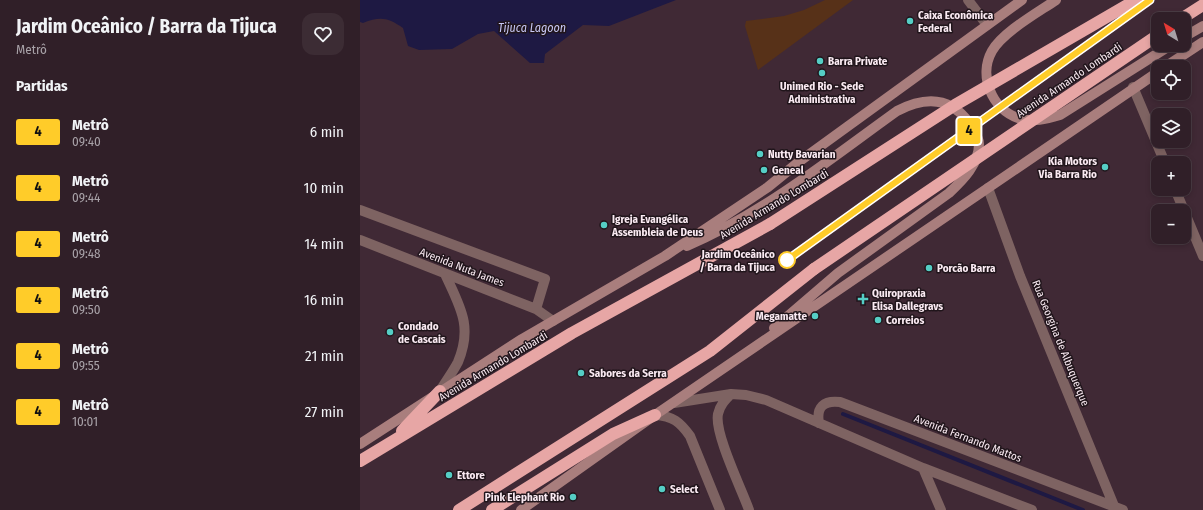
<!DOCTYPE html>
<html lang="pt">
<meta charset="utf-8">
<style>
body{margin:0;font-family:"Fira Sans Condensed",sans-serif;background:#3c2c34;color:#f1f3f6;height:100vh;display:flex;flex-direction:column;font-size:15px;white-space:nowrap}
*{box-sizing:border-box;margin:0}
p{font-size:13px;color:#a8a2a8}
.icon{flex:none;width:22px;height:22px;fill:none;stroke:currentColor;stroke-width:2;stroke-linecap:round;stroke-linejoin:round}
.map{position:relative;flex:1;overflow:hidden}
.drawer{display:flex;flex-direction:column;background:#301f28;width:360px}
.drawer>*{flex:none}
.badge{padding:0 8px;border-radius:3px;font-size:14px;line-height:26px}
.needle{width:26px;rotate:322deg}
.buttons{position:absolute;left:791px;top:12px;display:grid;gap:8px}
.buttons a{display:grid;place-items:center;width:40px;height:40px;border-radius:8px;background:#301f28;box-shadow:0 2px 6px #0003,0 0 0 1px #4b3d45;font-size:20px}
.map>.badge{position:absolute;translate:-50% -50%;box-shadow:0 0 0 2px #fff}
h2{padding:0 16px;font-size:15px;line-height:36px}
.round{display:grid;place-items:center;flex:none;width:42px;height:42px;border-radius:12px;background:#3c2c34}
.headline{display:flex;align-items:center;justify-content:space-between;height:68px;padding:0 16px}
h1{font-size:19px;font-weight:700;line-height:30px}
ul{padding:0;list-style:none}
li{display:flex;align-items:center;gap:12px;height:56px;padding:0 16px}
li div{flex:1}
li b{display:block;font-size:15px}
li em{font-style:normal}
li .badge{min-width:44px;font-weight:700;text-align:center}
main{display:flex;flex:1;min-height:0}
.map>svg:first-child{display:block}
.green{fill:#573118}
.water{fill:#1e1943}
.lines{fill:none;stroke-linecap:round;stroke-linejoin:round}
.stream{stroke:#1e1943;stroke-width:4}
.street{stroke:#7e6362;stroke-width:10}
.secondary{stroke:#a97e7d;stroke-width:10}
.highway{stroke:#e7a6a5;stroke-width:12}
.highway-bridge{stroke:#e7a6a5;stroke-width:12}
.line-casing{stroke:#fff;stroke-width:9}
.line{stroke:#ffcc29;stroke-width:6}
.poi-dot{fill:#55cec5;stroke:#20151b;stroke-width:1.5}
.stop-dot{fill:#fff;stroke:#ffcc29;stroke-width:2}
.labels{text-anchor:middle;stroke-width:3;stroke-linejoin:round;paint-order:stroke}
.poi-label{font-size:11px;font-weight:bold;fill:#faeaf2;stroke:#20151b;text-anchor:start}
.street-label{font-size:11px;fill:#faeaf2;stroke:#20151b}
.stop-label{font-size:11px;font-weight:bold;fill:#faeaf2;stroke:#20151b;text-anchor:end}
.water-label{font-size:12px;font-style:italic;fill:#c8c8f7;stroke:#20151b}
</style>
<main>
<section class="drawer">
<div class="headline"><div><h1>Jardim Oceânico / Barra da Tijuca</h1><p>Metrô</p></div><a class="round"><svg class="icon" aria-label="heart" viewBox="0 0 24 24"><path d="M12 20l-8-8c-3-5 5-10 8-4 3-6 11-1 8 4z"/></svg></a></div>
<h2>Partidas</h2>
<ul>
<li><span class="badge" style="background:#ffcc29;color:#111">4</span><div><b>Metrô</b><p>09:40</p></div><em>6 min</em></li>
<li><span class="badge" style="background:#ffcc29;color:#111">4</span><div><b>Metrô</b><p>09:44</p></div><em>10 min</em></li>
<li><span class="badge" style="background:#ffcc29;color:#111">4</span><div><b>Metrô</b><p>09:48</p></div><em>14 min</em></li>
<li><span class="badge" style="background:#ffcc29;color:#111">4</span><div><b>Metrô</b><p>09:50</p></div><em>16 min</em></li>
<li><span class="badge" style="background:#ffcc29;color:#111">4</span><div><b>Metrô</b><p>09:55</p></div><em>21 min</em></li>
<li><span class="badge" style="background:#ffcc29;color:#111">4</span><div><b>Metrô</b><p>10:01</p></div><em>27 min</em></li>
</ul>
</section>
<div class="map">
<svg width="843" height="510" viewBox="0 0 843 510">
<rect width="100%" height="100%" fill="#402935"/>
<path class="green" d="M 465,0 L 493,0 L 398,70 L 385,26 L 386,21 L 424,16 L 444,10 Z"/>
<path class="water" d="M 0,0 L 316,0 L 249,26 L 223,25 L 185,54 L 184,63 L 170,63 L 134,31 L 118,34 L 92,49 L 59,50 L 48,46 L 43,28 C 28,18 21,16 3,23 L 0,22 Z"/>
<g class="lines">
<path class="stream" d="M 483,414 L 723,510"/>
<path class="street" d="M 608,0 L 627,25
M 773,87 L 805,163
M 628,188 L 660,276 L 754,506
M 815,189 L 843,256
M 0,210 L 185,279 L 176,309
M 0,240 L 176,309 L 193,321
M 80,391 C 85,382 93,372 98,362 C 113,326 100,307 85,274
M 371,394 C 365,400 360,405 358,414 C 354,433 382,490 389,510
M 314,403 L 371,394 L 386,395 L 406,400 L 563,468 L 672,510
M 295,415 C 313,416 320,422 330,436 L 360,510
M 459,423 C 456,407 464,400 480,402 L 763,510
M 563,468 L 581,510"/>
<path class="secondary" d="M 696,0 C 677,13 643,32 632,51 C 618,76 632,109 658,118 C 672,123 687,119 700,115 L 811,45
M 824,37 L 843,26
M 805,67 L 843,42
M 327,246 C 404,213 470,159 537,111 C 566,96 591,97 610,124 C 614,130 619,137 619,144 C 619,164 603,180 589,193 L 478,273 L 414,328
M 0,444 L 162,339 L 305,256 L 408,187 L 440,161 L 662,0
M 161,510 L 295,415 L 798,72"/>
<path class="highway" d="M 821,19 L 843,5
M 42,431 L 80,391
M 0,461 L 212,333 L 410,224
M 99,510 L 350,351 L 454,269
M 132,510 L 253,434 L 295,415"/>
<path class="highway-bridge" d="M 410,224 L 595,105 L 776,0
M 454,269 L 798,35"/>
</g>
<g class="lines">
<defs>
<path id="line" d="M 427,260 L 790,0"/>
</defs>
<use href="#line" class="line-casing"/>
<use href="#line" class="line"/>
</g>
<g class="poi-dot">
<circle cx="550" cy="21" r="4"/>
<circle cx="460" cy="61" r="4"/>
<circle cx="462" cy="73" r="4"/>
<circle cx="400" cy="154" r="4"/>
<circle cx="745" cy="167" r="4"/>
<circle cx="404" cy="170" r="4"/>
<circle cx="244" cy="225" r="4"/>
<circle cx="569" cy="268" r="4"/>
<path d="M501 293h4v4h4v4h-4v4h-4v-4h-4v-4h4z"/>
<circle cx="455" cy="316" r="4"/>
<circle cx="518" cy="320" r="4"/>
<circle cx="30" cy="332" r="4"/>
<circle cx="221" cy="373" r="4"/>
<circle cx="89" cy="475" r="4"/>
<circle cx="302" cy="489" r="4"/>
<circle cx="213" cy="497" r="4"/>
</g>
<circle class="stop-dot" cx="427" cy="260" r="8"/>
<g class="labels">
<g class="poi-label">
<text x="558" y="19">Caixa Econômica<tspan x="558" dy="13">Federal</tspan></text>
<text x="468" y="65">Barra Private</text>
<text x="462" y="90" text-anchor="middle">Unimed Rio - Sede<tspan x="462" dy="13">Administrativa</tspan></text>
<text x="408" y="158">Nutty Bavarian</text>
<text x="737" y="165" text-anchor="end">Kia Motors<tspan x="737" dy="13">Via Barra Rio</tspan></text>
<text x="412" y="174">Geneal</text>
<text x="252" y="223">Igreja Evangélica<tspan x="252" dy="13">Assembleia de Deus</tspan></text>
<text x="577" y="272">Porcão Barra</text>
<text x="512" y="297">Quiropraxia<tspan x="512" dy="13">Elisa Dallegravs</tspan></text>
<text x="447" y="320" text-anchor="end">Megamatte</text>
<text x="526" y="324">Correios</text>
<text x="38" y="330">Condado<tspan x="38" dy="13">de Cascais</tspan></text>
<text x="229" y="377">Sabores da Serra</text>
<text x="97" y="479">Ettore</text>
<text x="310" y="493">Select</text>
<text x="205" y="501" text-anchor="end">Pink Elephant Rio</text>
</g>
<g class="street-label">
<text transform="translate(709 80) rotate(-34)" y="4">Avenida Armando Lombardi</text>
<text transform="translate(414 204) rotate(-31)" y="4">Avenida Armando Lombardi</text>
<text transform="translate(102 267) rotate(21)" y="4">Avenida Nuta James</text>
<text transform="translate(701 343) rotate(68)" y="4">Rua Georgina de Albuquerque</text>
<text transform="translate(133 366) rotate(-31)" y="4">Avenida Armando Lombardi</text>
<text transform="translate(608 438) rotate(21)" y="4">Avenida Fernando Mattos</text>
</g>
<g class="stop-label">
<text x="415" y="258">Jardim Oceânico<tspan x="415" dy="13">/ Barra da Tijuca</tspan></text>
</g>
<g class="water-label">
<text x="172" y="32">Tijuca Lagoon</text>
</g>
</g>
</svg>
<div class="buttons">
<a><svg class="needle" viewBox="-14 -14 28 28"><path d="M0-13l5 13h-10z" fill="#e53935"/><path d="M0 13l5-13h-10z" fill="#a8a2a8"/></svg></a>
<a><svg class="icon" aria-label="locate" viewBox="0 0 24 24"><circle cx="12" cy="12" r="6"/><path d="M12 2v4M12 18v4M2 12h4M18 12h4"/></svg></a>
<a><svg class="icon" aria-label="layers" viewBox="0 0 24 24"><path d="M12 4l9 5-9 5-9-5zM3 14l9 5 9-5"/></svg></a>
<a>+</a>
<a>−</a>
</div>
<b class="badge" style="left:609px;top:131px;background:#ffcc29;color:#111">4</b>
</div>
</main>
